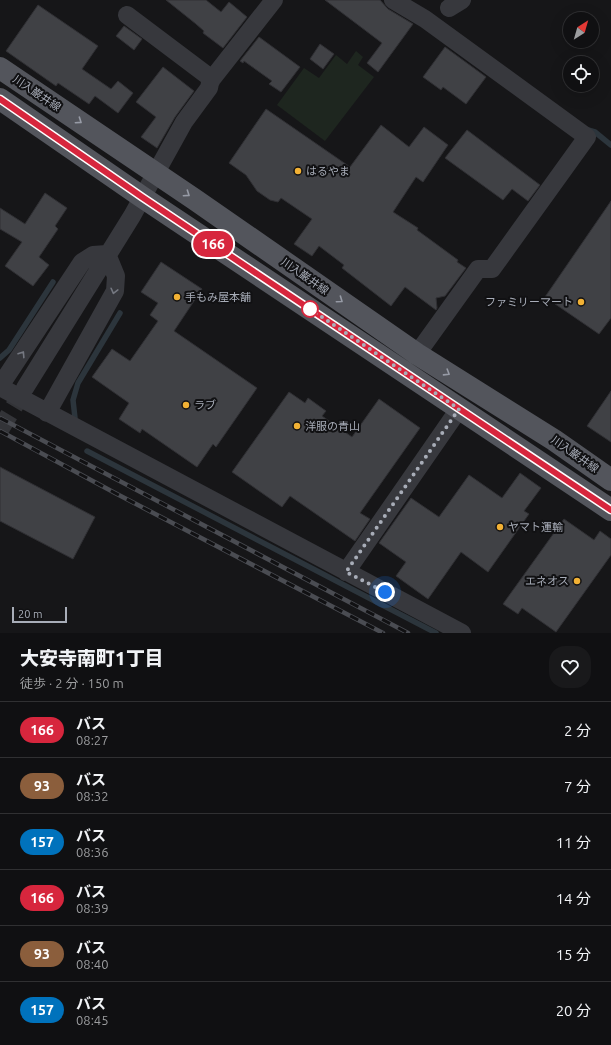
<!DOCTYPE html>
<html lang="ja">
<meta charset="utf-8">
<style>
body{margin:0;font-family:Ubuntu,"Noto Sans JP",sans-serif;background:#19191b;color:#f1f3f6;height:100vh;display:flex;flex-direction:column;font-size:15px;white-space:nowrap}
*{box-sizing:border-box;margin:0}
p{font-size:13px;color:#9c9d9f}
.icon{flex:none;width:22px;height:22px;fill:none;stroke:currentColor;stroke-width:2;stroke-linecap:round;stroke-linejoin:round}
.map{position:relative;height:633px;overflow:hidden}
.panel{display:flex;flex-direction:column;background:#101012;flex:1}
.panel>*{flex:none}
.badge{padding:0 8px;border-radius:13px;font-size:14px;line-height:26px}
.needle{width:26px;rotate:37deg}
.tools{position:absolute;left:563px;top:12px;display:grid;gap:8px}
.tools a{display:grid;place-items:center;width:36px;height:36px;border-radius:50%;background:#101012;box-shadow:0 4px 16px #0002,0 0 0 1px #303032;font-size:20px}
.scale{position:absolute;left:12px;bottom:10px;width:55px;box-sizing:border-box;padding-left:4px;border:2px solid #a8adb8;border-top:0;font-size:11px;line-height:14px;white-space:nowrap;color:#a8adb8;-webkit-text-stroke:3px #111113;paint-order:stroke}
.you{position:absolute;width:20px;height:20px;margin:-10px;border:3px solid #fff;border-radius:50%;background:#1a73e8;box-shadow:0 0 0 6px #1a73e833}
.map>.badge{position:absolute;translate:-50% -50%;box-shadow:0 0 0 2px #fff}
.round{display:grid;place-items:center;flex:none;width:42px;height:42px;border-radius:16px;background:#19191b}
.head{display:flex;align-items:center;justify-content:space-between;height:68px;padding:0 20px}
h1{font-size:19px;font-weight:800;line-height:30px}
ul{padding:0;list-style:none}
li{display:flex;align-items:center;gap:12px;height:56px;padding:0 20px;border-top:1px solid #303032}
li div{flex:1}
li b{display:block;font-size:15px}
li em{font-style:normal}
li .badge{min-width:44px;font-weight:700;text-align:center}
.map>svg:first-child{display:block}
.green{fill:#1e261f}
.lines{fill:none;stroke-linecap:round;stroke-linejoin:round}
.stream{stroke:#2c353c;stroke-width:5.5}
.building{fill:#404145;stroke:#303034}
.minor-tunnel{stroke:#333438;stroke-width:18;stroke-dasharray:18 9;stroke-linecap:butt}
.minor{stroke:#37383d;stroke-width:18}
.major{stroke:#53555c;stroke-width:22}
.rail-casing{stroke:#4a4c52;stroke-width:4.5}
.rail{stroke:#111113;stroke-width:3;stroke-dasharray:9;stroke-linecap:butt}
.oneway{stroke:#979ba6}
.oneway2{stroke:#757881}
.line-casing{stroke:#fff;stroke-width:9}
.line{stroke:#d7263d;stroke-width:6}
.walk{stroke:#a8adb8;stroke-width:4;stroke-dasharray:0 7.2}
.poi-dot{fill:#f2b134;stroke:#111113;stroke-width:1.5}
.stop-dot{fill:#fff;stroke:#d7263d;stroke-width:2}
.labels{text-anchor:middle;stroke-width:4;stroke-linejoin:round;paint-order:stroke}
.street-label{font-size:11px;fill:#a8adb8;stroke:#111113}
.poi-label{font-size:11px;fill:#a8adb8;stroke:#111113;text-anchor:start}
</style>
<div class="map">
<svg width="611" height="633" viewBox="0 0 611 633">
<rect width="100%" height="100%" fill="#161618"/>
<path class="green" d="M 356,51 L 363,57 L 358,65 L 374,77 L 325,141 L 277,105 L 304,68 L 319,78 L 336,55 L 347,64 Z"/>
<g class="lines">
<path class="stream" d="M 588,130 L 595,132 L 611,145
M 0,358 L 9,350 L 53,282
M 75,418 L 73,400 L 78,383 L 120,313
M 87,451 L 436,633"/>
</g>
<path class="building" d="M 166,0 L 206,0 L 221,12 L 229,2 L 247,17 L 223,48 L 203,33 L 204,31 L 196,24 Z
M 325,0 L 380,0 L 388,9 L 413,24 L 378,72 L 367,63 L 382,43 Z
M 38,5 L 98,46 L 82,69 L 111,89 L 118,81 L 133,93 L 118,113 L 95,96 L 89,104 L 58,83 L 56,86 L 6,51 Z
M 124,26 L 142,39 L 134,50 L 116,36 Z
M 259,37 L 300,67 L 281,92 L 269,84 L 272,81 L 244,61 L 243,63 L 240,61 Z
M 320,44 L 334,54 L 323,69 L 310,59 Z
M 445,47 L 486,77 L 466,104 L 443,87 L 441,90 L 423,77 Z
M 163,67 L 194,91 L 175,117 L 157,148 L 141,137 L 156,117 L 136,102 Z
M 266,109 L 350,167 L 381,125 L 409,147 L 424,127 L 448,145 L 423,182 L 416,177 L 393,212 L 418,228 L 417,230 L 458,260 L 457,262 L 466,268 L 445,296 L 436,298 L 437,308 L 436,310 L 405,287 L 391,306 L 342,268 L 344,265 L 319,246 L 312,256 L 294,244 L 312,219 L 281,198 L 278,202 L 270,200 L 257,191 L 246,175 L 229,163 Z
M 467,130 L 540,185 L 528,201 L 512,189 L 503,200 L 445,158 Z
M 45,193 L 67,208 L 55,226 L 58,229 L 39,257 L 49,265 L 33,286 L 5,266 L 22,242 L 0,229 L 0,208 L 25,224 Z
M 611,201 L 611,318 L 599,334 L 545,297 Z
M 161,262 L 202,289 L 174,331 L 257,388 L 216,447 L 213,444 L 197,467 L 142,429 L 140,433 L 119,419 L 129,403 L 92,377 L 112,349 L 130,361 L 158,321 L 150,315 L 158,303 L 141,292 Z
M 611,391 L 611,442 L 587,426 Z
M 289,392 L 305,403 L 308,398 L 326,411 L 322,416 L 352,437 L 379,399 L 420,428 L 360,513 L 370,519 L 355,541 L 290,496 L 282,507 L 232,472 Z
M 0,467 L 95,517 L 73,559 L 0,521 Z
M 520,473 L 541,488 L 524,511 L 529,514 L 488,572 L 461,552 L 428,599 L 396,576 L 406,562 L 379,543 L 411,498 L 439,517 L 469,475 L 502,498 Z
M 564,519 L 594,540 L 600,531 L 611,539 L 611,555 L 556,632 L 522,608 L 518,614 L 503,604 Z"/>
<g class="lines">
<path class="minor-tunnel" d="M 0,430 L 25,388"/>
<path class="minor" d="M 393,0 L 425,19 L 587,137 L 492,269 L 478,269 L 417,354
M 449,8 L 462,0
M 127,15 L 212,79
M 0,386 L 82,262 L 93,255 L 107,254
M 0,387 L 462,633
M 25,388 L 132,216 L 184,122 L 209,88 L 210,83 L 212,79 L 274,0
M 47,413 L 115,291 L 116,276 L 107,254
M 346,572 L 459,409"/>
<path class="major" d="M 0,68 L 194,199 L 417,354 L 554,440 L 611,480
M 0,99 L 142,197 L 611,510"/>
<defs>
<path id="rail" d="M 0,418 L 408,633
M 0,431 L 115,493 L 383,633"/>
</defs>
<use href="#rail" class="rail-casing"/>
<use href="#rail" class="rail"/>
</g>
<defs><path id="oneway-chevron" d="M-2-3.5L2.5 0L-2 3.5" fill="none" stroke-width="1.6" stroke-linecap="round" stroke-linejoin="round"/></defs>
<g class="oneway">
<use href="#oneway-chevron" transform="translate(79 121) rotate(34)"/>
<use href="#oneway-chevron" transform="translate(187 194) rotate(34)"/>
<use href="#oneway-chevron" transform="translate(340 300) rotate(35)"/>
<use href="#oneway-chevron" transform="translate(447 373) rotate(32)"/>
</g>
<g class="oneway2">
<use href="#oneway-chevron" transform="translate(114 291) rotate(104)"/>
<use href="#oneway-chevron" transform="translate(22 354) rotate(-57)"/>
</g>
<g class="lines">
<defs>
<path id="line" d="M 0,99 L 142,197 L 611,510"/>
</defs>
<use href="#line" class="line-casing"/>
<use href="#line" class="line"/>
<path class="walk" d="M 310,309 L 459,409 L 346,572 L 385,592"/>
</g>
<g class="poi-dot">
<circle cx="298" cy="171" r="4"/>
<circle cx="177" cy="297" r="4"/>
<circle cx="581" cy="302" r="4"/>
<circle cx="186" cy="405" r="4"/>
<circle cx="297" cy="426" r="4"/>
<circle cx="500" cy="527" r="4"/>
<circle cx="577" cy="581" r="4"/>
</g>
<circle class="stop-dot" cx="310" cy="309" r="8"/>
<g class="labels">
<g class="street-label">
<text transform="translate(37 93) rotate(34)" y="4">川入巌井線</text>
<text transform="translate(305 276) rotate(35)" y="4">川入巌井線</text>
<text transform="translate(575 454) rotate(35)" y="4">川入巌井線</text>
</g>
<g class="poi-label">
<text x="306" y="175">はるやま</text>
<text x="185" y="301">手もみ屋本舗</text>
<text x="573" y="306" text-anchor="end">ファミリーマート</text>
<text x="194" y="409">ラブ</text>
<text x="305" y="430">洋服の青山</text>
<text x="508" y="531">ヤマト運輸</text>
<text x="569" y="585" text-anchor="end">エネオス</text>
</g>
</g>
</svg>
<div class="tools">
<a><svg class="needle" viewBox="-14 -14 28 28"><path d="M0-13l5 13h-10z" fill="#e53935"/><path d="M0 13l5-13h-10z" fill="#9c9d9f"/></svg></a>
<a><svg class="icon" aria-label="locate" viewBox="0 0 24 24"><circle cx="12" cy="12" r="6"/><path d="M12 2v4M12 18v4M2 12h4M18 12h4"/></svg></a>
</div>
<div class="scale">20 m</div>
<div class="you" style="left:385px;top:592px"></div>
<b class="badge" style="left:213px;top:244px;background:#d7263d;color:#fff">166</b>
</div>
<section class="panel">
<div class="head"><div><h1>大安寺南町1丁目</h1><p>徒歩 · 2 分 · 150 m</p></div><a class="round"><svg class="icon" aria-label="heart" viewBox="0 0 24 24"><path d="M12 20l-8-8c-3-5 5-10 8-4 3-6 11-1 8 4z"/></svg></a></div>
<ul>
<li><span class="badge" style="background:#d7263d;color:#fff">166</span><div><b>バス</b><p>08:27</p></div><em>2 分</em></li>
<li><span class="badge" style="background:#8b5e3c;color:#fff">93</span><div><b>バス</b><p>08:32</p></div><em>7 分</em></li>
<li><span class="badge" style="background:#0072bc;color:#fff">157</span><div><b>バス</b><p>08:36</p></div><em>11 分</em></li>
<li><span class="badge" style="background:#d7263d;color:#fff">166</span><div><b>バス</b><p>08:39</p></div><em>14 分</em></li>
<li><span class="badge" style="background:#8b5e3c;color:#fff">93</span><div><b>バス</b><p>08:40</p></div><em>15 分</em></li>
<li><span class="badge" style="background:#0072bc;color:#fff">157</span><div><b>バス</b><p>08:45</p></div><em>20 分</em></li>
</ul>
</section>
